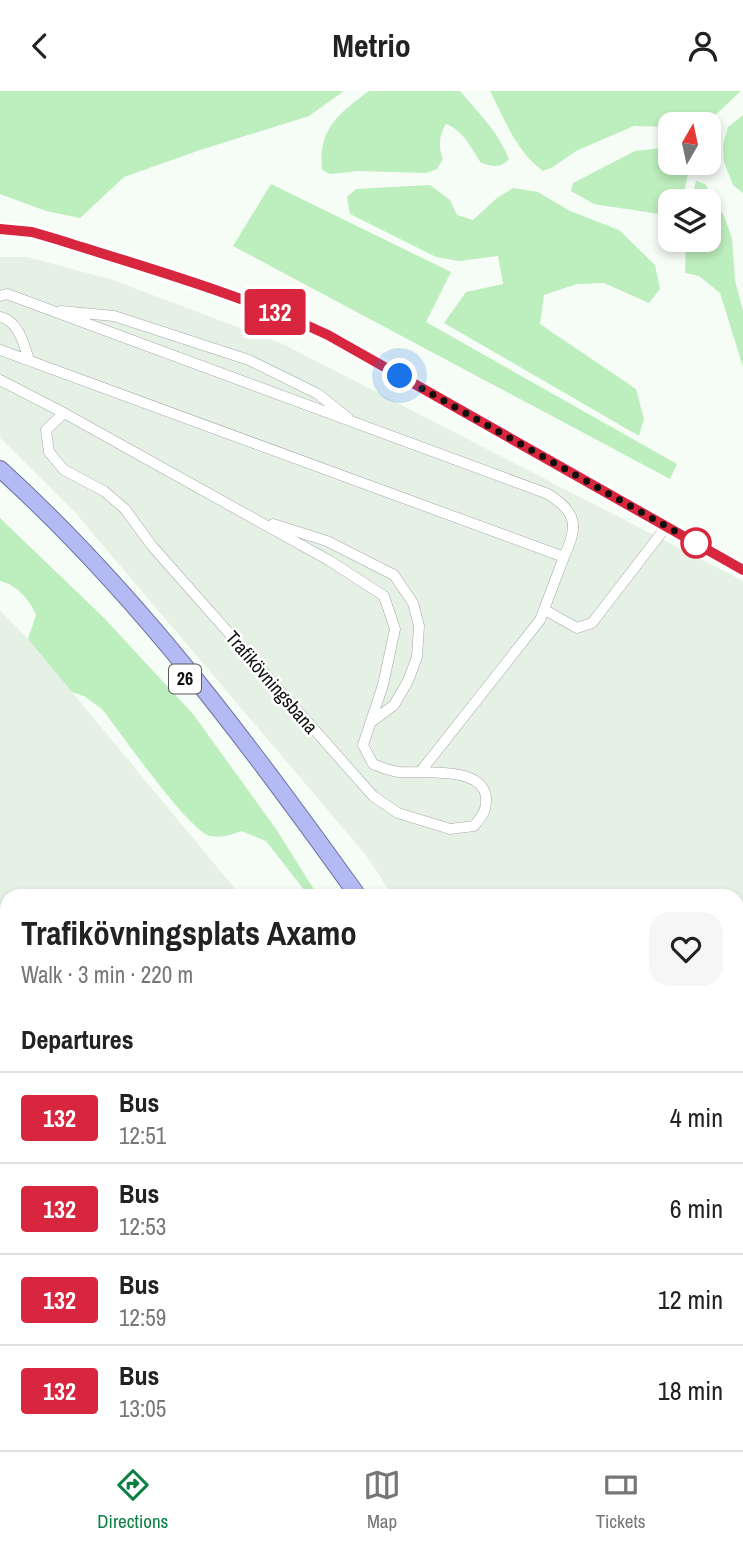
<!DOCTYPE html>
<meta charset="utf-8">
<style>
body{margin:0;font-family:"Archivo Narrow",sans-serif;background:#f6f6f6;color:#222;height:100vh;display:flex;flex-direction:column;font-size:26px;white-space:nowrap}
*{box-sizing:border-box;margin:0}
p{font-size:23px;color:#767676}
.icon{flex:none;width:38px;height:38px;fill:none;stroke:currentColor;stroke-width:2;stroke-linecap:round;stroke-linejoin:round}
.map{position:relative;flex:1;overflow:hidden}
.sheet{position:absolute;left:0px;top:798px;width:744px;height:562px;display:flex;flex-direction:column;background:#fff;border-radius:21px 21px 0 0;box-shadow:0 4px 10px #0003}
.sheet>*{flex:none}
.badge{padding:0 14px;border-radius:5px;font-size:24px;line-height:46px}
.needle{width:46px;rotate:9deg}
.fabs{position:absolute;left:658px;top:21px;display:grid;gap:14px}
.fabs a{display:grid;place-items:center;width:63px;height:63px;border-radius:14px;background:#fff;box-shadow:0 4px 10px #0003;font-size:35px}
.you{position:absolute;width:35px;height:35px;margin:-18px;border:5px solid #fff;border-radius:50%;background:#1a73e8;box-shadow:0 0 0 10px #1a73e833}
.map>.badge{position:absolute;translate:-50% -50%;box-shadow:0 0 0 4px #fff}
h2{padding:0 21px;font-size:26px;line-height:63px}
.round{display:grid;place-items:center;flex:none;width:74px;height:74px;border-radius:21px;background:#f6f6f6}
.head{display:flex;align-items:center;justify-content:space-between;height:119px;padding:0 21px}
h1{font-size:33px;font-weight:700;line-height:52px}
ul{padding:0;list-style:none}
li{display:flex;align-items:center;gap:21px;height:91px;padding:0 21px;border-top:2px solid #e0e0e0}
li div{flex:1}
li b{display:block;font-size:26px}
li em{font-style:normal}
li .badge{min-width:77px;font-weight:700;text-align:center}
header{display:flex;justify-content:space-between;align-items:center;height:91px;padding:0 21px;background:#fff;font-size:32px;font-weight:700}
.menu{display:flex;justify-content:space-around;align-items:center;height:98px;border-top:2px solid #e0e0e0;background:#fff;font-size:19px;color:#767676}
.menu a{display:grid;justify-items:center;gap:4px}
.menu .current{color:#0b8043}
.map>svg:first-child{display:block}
.built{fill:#e6f1e6}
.green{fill:#bdeebd}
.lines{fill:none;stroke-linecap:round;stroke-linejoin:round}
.minor-casing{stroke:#a4a9a4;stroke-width:11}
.tertiary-casing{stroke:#a4a9a4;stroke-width:14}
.trunk-casing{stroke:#6f73a1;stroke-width:18}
.minor{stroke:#fff;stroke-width:10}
.tertiary{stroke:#fff;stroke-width:12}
.trunk{stroke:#b4baf3;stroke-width:16}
.line-casing{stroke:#fff;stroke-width:16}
.line{stroke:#d7263d;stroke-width:10}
.walk{stroke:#0f110f;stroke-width:7;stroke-dasharray:0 12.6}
.stop-dot{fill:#fff;stroke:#d7263d;stroke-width:3.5}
.labels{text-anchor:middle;stroke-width:5;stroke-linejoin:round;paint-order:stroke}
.shield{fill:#fff;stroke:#575857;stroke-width:2}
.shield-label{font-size:18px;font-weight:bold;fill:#0f110f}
.street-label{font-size:19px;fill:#0f110f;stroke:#fff}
</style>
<header><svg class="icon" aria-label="back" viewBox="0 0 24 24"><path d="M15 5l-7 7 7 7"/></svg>Metrio<svg class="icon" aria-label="person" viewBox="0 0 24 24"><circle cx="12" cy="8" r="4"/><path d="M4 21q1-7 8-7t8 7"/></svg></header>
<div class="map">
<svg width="743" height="1359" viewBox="0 0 743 1359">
<rect width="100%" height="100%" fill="#f6fcf6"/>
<path class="built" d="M 0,166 L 27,166 L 110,188 L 285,254 L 743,490 L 743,1197 L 737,1193 L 737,805 L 393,805 L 365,763 L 72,418 L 0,347 Z
M 0,519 L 28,548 L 241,805 L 7,805 L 7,1353 L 704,1353 L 712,1359 L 0,1359 Z"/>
<path class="green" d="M 0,0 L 344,0 L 309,25 L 200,59 L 124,86 L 80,127 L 46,120 L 0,103 Z
M 369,0 L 460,0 C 478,21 499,42 509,68 C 500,78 492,75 481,72 C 472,58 463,39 446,33 C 439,44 438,56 443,68 L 437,78 L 426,82 L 359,80 L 330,83 L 322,79 C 318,38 338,23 369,0 Z
M 490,0 L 741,0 L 709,30 L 700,33 L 670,33 L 670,36 L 634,35 L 576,60 L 553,76 L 543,80 C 516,60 505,29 490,0 Z
M 743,24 L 743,102 L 733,94 L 724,71 L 723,54 L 728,36 Z
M 663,57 L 670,61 L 670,72 L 685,72 L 689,76 L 685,98 L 679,110 L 670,110 L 670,122 L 665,124 L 594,113 L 571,100 L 573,92 L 635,60 Z
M 696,90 L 705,93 L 724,125 L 732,147 L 735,189 L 743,220 L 743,276 L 720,202 L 699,185 L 685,182 L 686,149 L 709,149 L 709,110 L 691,110 Z
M 271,93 L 451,181 L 426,231 L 677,373 L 670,388 L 233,155 Z
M 430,94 L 450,109 L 457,124 L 473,129 L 497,107 L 513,97 L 538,101 L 570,120 L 619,139 L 655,174 L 660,198 L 649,212 L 604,192 L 577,193 L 544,204 L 540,233 L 636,298 L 644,328 L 639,345 L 444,232 L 466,201 L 503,193 L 498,165 L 459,170 L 436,166 L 350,123 L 347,106 L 356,98 Z
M 0,427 L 104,527 L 193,623 L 276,738 L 318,805 L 307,805 L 305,800 L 266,750 L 241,740 C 231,744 222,747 210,745 C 189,740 120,641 102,618 L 84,605 L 72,601 L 28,548 L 36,524 C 30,509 17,494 0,490 Z"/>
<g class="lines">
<defs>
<path id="minor" d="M 0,205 L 7,203 L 548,403 C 578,422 578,435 564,466 L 0,259
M 61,220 L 114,225 L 249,269 L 318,303 L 348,327
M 0,226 C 18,229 24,253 29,269
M 0,289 L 64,322 L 330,470 L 384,505 L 395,538 L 383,594 L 363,654 L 373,673 C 381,676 390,680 399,681 C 421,683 482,674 486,706 C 487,720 482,725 474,735 L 450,738 L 398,722 L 373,705 L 152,455 L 125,418 L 104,400 L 64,379 L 49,361 L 46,339 L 64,322
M 273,433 L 327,450 L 394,484 L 413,512 L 419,535 L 417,566 L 408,590 L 394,614 L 370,632
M 545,519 L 577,537 L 592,532 L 666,436
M 421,680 L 540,529 L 564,466
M 0,1041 L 7,1044
M 0,1151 L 7,1137
M 354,1353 L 359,1359
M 197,1359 L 205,1353"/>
<path id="tertiary" d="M 0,138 L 32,141 L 56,148 C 148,177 240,204 328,244 L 743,479"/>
<path id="trunk" d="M 0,378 C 138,503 250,654 358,805
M 737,1258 L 743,1264"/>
</defs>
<use href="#minor" class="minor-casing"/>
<use href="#tertiary" class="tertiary-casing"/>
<use href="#trunk" class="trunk-casing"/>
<use href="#minor" class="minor"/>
<use href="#tertiary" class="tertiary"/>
<use href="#trunk" class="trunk"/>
</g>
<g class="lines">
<defs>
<path id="line" d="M 0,138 L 32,141 L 56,148 C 148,177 240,203 328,244 L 743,479"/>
</defs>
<use href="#line" class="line-casing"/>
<use href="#line" class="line"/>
<path class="walk" d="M 400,285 L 696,452"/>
</g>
<circle class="stop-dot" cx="696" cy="452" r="14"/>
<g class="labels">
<rect class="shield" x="169" y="573.5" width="32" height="29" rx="5"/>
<g class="shield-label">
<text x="185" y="594">26</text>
</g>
<g class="street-label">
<text transform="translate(272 591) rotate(49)" y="7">Trafikövningsbana</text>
</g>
</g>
</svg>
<div class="fabs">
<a><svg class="needle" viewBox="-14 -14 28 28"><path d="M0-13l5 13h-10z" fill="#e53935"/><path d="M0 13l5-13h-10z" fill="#767676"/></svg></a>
<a><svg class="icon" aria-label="layers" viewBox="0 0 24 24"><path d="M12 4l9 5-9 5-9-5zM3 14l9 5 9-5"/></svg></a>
</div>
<div class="you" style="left:400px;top:285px"></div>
<b class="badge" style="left:275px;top:221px;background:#d7263d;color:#fff">132</b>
<section class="sheet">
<div class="head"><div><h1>Trafikövningsplats Axamo</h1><p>Walk · 3 min · 220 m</p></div><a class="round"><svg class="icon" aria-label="heart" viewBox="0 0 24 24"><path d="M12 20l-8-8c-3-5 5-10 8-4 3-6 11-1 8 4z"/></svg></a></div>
<h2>Departures</h2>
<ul>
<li><span class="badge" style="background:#d7263d;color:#fff">132</span><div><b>Bus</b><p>12:51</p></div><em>4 min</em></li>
<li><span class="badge" style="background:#d7263d;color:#fff">132</span><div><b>Bus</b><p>12:53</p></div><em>6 min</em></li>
<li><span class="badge" style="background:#d7263d;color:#fff">132</span><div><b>Bus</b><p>12:59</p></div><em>12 min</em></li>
<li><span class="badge" style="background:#d7263d;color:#fff">132</span><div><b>Bus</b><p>13:05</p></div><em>18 min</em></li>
</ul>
</section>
</div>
<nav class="menu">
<a class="current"><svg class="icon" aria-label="directions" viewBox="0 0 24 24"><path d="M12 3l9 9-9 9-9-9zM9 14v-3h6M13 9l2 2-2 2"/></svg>Directions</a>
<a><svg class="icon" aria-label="map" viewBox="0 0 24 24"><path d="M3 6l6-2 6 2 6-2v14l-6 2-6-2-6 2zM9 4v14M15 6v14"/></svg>Map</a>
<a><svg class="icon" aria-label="tickets" viewBox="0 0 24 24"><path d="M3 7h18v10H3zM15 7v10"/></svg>Tickets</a>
</nav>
